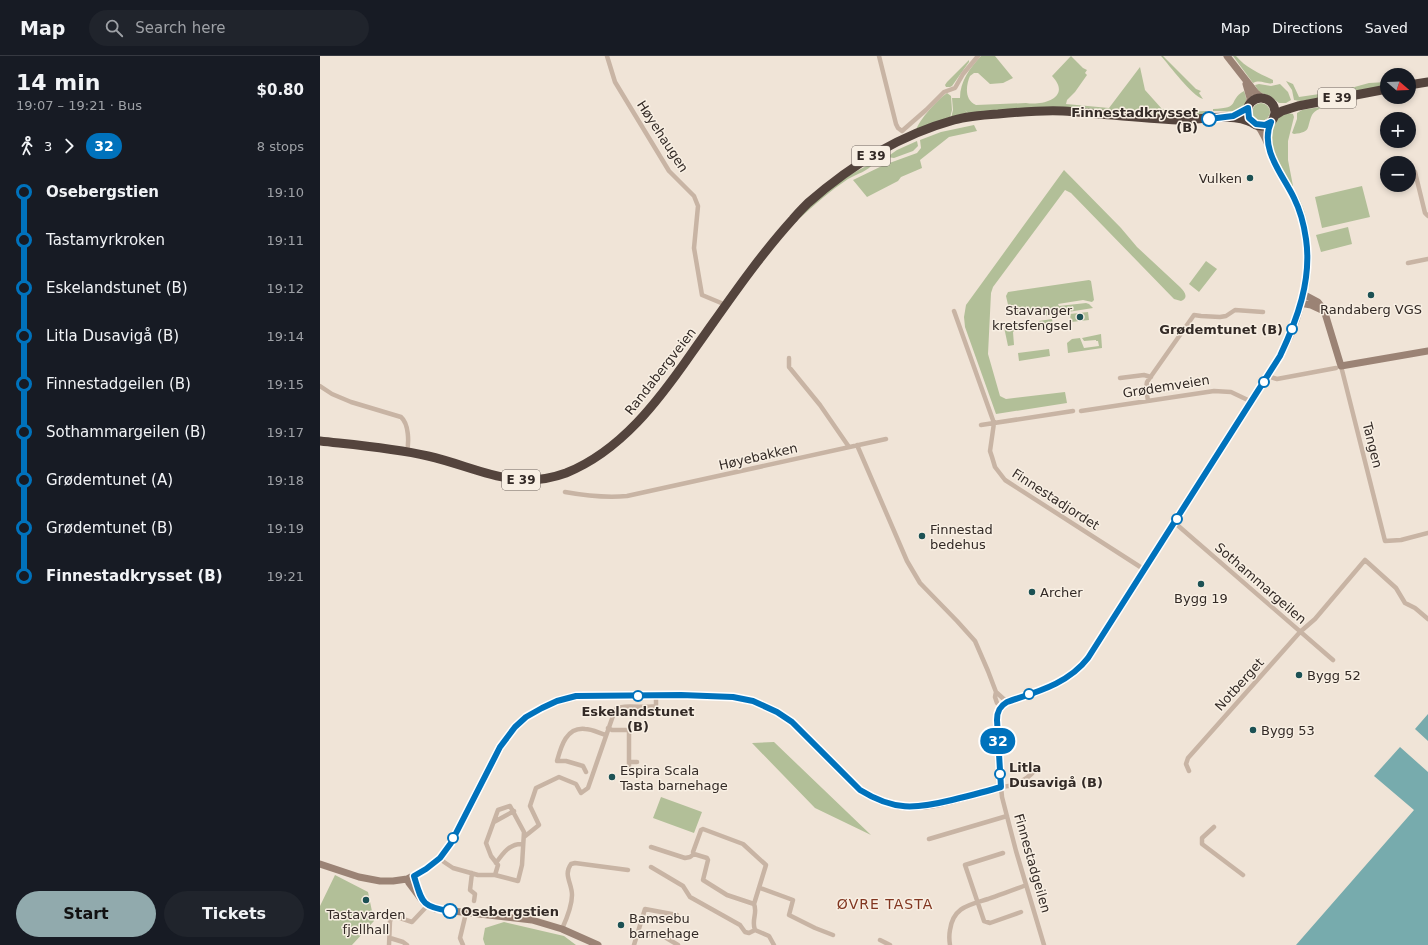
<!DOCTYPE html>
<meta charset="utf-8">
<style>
body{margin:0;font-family:"DejaVu Sans",sans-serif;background:#20242c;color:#f1f3f6;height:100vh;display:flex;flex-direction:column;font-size:15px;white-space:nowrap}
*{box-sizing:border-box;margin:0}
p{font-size:13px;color:#9ea1a6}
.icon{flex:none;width:22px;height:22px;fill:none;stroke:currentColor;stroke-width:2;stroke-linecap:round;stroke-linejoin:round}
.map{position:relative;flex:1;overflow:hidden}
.details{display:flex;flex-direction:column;background:#171b24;width:320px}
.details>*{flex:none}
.badge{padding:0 8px;border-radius:13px;font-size:14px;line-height:26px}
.needle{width:26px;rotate:109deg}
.buttons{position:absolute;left:1060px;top:12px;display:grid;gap:8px}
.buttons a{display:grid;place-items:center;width:36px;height:36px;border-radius:50%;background:#171b24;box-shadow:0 2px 6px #0003;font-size:20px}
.map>.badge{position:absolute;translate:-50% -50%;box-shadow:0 0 0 2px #fff}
.legs{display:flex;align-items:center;gap:6px;height:44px;padding:0 16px;font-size:13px}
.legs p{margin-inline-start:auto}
.headline{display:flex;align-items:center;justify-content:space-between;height:68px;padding:0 16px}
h1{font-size:22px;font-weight:700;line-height:30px}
.button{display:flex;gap:8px;margin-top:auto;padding:8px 16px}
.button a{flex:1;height:46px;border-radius:24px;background:#91aaad;color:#111;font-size:16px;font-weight:700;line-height:46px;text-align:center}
.button a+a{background:#20242c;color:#f1f3f6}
ul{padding:0 16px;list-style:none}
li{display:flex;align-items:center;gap:14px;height:48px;font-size:15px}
li i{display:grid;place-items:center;width:6px;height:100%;margin:0 5px;background:currentColor}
li i::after{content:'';width:10px;height:10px;margin:-5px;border:3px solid;border-radius:50%;background:#171b24}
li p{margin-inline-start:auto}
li:first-child i{background:linear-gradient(#0000 50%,currentColor 0)}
li:last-child i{background:linear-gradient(currentColor 50%,#0000 0)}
header{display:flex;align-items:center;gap:24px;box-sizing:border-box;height:56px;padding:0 20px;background:#171b24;border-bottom:1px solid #363941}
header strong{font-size:19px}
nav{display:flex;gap:22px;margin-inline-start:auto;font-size:14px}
.search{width:280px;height:36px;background:#20242c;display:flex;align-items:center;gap:10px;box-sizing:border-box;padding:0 14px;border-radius:22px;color:#9ea1a6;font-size:15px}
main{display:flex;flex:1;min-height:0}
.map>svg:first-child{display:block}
.green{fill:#b2bf98}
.water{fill:#77abad}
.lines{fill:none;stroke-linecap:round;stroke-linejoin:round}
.street{stroke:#c8b4a4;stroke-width:4.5}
.secondary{stroke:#9b8375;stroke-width:7}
.highway{stroke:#54443d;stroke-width:9}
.line-1-casing{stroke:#fff;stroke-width:9}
.line-1{stroke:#0072bc;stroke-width:6}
.stop-1-dot{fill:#fff;stroke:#0072bc;stroke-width:2}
.poi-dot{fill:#1c5154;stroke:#f8efe3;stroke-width:1.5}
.labels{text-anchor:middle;stroke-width:3;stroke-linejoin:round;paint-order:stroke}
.shield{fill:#f8efe3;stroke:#6e655f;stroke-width:1}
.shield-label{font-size:12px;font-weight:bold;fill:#332a26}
.stop-label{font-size:13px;font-weight:bold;fill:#332a26;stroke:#f8efe3;text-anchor:end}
.street-label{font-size:13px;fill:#332a26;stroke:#f8efe3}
.poi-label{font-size:13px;fill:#332a26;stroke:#f8efe3;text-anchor:start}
.neighbourhood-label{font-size:14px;letter-spacing:1px;fill:#813620;stroke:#f8efe3}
</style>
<header>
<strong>Map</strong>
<div class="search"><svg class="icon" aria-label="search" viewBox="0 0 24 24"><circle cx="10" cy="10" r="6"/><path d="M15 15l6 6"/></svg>Search here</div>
<nav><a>Map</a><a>Directions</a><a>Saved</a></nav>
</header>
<main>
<section class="details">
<div class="headline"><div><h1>14 min</h1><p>19:07 – 19:21 · Bus</p></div><b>$0.80</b></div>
<div class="legs"><svg class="icon" aria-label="walk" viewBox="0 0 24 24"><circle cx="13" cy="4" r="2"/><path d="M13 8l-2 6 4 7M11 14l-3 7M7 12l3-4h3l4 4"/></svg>3<svg class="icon" aria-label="forward" viewBox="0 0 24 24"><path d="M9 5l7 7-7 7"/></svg><b class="badge" style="background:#0072bc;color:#fff">32</b><p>8 stops</p></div>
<ul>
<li><i style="color:#0072bc"></i><b>Osebergstien</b><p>19:10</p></li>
<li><i style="color:#0072bc"></i><span>Tastamyrkroken</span><p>19:11</p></li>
<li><i style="color:#0072bc"></i><span>Eskelandstunet (B)</span><p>19:12</p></li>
<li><i style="color:#0072bc"></i><span>Litla Dusavigå (B)</span><p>19:14</p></li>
<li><i style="color:#0072bc"></i><span>Finnestadgeilen (B)</span><p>19:15</p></li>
<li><i style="color:#0072bc"></i><span>Sothammargeilen (B)</span><p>19:17</p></li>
<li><i style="color:#0072bc"></i><span>Grødemtunet (A)</span><p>19:18</p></li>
<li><i style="color:#0072bc"></i><span>Grødemtunet (B)</span><p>19:19</p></li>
<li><i style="color:#0072bc"></i><b>Finnestadkrysset (B)</b><p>19:21</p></li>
</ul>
<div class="button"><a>Start</a><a>Tickets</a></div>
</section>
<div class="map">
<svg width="1108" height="889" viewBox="0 0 1108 889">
<rect width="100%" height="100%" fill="#f0e4d7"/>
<path class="green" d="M 661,0 L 675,0 L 693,22 L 683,27 L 670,28 L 658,17 L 654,17 L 650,20 C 646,29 644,44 656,49 L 706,47 C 724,50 752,41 732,20 L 750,1 L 751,0 L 763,12 L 767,14 L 765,17 L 767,19 L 755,36 L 747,44 L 746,48 L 789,52 L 820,11 L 825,34 L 842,53 L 858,56 L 886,55 L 887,58 L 880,60 L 648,57 L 645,54 L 648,58 L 631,62 L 633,54 L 632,42 L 640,42 C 640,25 650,12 661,0 Z
M 841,0 L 843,0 L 876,33 L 881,35 L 879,37 L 883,43 C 871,39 850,10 841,0 Z
M 913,0 L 916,0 C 926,12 939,17 953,24 L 953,27 C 946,29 941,23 933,27 Z
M 649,4 L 649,6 L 632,30 L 630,31 L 626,31 L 625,29 L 627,26 Z
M 966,25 L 973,28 L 979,41 L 1020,35 L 1049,27 L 1067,26 L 1067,30 L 981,45 L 974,44 L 972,34 Z
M 939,28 L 951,30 L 960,28 L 968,36 L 971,44 L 966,47 L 959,47 L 950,40 L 939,36 L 935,29 Z
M 924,35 C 934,60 907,55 893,55 L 893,53 C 922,52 907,45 924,35 Z
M 627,37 L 631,40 L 632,54 L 630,62 L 596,74 C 600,63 617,44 627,37 Z
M932 56a9 9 0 1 1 18 0a9 9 0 1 1-18 0Z
M 1006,50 C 1001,52 995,54 992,59 C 986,72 992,76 974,78 L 972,77 L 977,63 L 977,57 L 982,54 Z
M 968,57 L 973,58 L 974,61 L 968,85 L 968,104 L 973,130 L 972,131 C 963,119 948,91 950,76 C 951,72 953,69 956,65 C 959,61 962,58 968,57 Z
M 654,69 L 657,75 L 629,81 L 600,104 L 602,112 L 581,121 L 578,125 L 547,141 L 533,124 L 564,109 L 597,97 L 601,92 L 600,84 L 621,76 Z
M 597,85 L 598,90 L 593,95 L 574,102 L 567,101 L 577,94 Z
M 554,107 C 548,115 537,118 528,123 C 510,135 494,149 479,163 C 498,140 526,118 554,107 Z
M 744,114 L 801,172 L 817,191 L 860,231 C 865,236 869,242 861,245 L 854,243 L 751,137 L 745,134 L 673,231 L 671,237 L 668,298 L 680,340 L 686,343 L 745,336 L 747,347 L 676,358 L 645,271 L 644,261 L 646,249 Z
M 1042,130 L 1050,161 L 1002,172 L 995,141 Z
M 975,135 C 991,159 994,203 989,231 L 988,229 L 990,214 Z
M 1028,171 L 1032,188 L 1001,196 L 996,179 Z
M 886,205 L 897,213 L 879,236 L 869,228 Z
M 769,224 L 771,225 L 774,244 L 772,246 L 763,244 L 738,248 L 739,250 L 766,247 L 769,248 L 773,252 L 723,260 L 721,256 L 722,260 L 715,260 L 714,256 L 697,259 L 696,255 L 689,253 L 686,240 L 688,236 Z
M 768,256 L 769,264 L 751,266 L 750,258 Z
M 732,263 L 733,269 L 720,271 L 719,265 Z
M 707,267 L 710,269 L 708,273 L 696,275 L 696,269 Z
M 693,269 L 694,275 L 693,276 L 694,289 L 688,290 L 684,271 Z
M 781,278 L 782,292 L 748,297 L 747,287 L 752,283 L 760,282 L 764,292 L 779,290 L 778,285 L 776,285 L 776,284 L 764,285 L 762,282 Z
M 729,293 L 730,300 L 699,305 L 698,297 Z
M 454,686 L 551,779 L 495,752 L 432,687 Z
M 341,741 L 382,756 L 374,777 L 333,762 Z
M 15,819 L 48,836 L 54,865 L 32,889 L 0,889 L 0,850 Z
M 184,866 L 244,880 L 256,889 L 165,889 L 163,883 L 165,872 Z"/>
<path class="water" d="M 1108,658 L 1108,685 L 1095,673 Z
M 1080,691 L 1108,716 L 1108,889 L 976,889 L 1094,754 L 1054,720 Z"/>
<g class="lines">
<path class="street" d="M 287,0 L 295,26 L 349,115 L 374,140 L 378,150 L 374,192 L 382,239 L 406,249
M 559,0 L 576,68 L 578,72 L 582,75 L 606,54 L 624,36 L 635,32 L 643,18 L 658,0
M 1095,116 L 1105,157 L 1108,160
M 1088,207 L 1108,203
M 634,255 L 674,367 L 670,395 L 672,401 L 675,411 L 685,424 L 825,514
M 469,302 L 469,311 L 500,349 L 529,391
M 1021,310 L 1065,485 L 1081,484 L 1108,477
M 947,320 L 957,323 L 1016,312
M 800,322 L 824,319 L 831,321
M 0,330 L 12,338 L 31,346 L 81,361 C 89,368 89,386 87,396
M 828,345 L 826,332 L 827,326 L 874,259 L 881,260 L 900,261 L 906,260 L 915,254 L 943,256
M 761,355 L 894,335 L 911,336 L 932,346
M 661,369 L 753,355
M 537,389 L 587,505 L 600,527 L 637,565 L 655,585 L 668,615 L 676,636 L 675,641 L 677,647 L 681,650
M 245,436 C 267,440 285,442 307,440 L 566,383
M 855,467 L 1013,604
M 676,636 L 687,646
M 288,672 L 292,674 L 309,674 L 309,710
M 309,706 L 317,706
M 716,713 C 707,724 695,730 681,731 L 682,741 L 696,795 L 724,889
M 869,715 L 866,708 L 868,702 L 980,576 L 995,563 L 1045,504 L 1076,532 L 1085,547 L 1095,552 L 1108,563
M 266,716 L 263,710 L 246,705 L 237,705 C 241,691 246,671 265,673 C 272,673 279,677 286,679
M 174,766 L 194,755
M 894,771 L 882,782 L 882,788 L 923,819
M 383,773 L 423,788 L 446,809 L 434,848 L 407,839 L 383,824 L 388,804 L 387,802 L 374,798 L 373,796 L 381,774 Z
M 204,781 L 219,769 L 210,750 L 216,732 L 239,721 L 256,728 L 261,737 L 268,732 L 295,654 C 302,647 325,653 336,650 L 336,640
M 609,783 L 687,760
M 331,791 L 365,802 L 370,801 L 374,798
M 683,797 L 645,809 L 664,865 L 670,867 L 701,856
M 120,802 L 124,806 L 133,812 L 158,819 L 175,819 L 198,825 L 202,809 L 204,776 L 190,750 L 178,754 L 166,787 L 171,800 L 178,809 L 175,819
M 176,807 C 183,797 190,787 203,788
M 331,811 L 363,830 L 370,841 L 420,869 L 425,876 L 429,877 L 435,874
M 152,817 L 150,834 L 155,838 L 154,845
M 440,832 L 473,844 L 469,859 L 495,872 L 513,879
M 434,848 C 438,857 431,864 435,874 L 449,880 L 454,889
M 242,873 C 247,862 252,850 252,839 C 252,827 243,819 251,808 L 255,807 L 308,814
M 318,876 L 343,880 L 358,889
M 70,882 L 83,886 L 87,889
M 560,884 L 570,889
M 69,889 L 70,865 L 72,862 L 77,861 L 92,866 L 108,849
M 143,889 L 140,882 L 146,857
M 314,889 L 325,853 L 357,859
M 630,889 C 629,883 629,879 630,874 C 633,851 649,849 668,843 C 681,838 694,834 706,829"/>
<path class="secondary" d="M 907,0 L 936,37 L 944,43
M 926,28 L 930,42 L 929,52
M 948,85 L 948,74 L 951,66
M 983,238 L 998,246 L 1004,254 L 1021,310 L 1108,295
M 980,247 L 991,249 L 1004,255
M 0,808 L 39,821 L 60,825 L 73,825 L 87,823 L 106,813 L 120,802 L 131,787 L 180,691 L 195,671 L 206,661 L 222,652 L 237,645 L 257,640 L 361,639 L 413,641 L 433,645 L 457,656 L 472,666 L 540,734 C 552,742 565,748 579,750 C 608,755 651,739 681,731 L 677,664 C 677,655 680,650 687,646 C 716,636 748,627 768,603 L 937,337 C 945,324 953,313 960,300 C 985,255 997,198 977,149 C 972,137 964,126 958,114 C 950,99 948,81 936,68
M 87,823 L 89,827 L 104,847 L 115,853 L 212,864 L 242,873 L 278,889"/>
<path class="highway" d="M 1089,29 L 1108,26
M927 56a14 14 0 1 1 28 0a14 14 0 1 1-28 0Z
M 954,60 L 962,55 L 978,50 L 1067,33
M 0,385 C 36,389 73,392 108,400 C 157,411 194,436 246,417 C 301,395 339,344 371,298 C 404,252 435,205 473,163 C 478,157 483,152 488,147 C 530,110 580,79 634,64 C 648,60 663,59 678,58 C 699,56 721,54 743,55 C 759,56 776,58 792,59 C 814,61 836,63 858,64 C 881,64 912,56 933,67"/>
</g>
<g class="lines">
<defs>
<path id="line-1" d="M 130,855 C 101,851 102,846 94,820 L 106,813 L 120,802 L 131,787 L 180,691 L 195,671 L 206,661 L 222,652 L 237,645 L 256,640 L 361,639 L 413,641 L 433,645 L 457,656 L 472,666 L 540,734 C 574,755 595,753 632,744 C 648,740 664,736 681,731 L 677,664 C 677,655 680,650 687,646 C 716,636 748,628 768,602 L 960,300 C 977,264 992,224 986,183 C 984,169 980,154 974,142 C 963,119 939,93 951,66 L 945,69 L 936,68 L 929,62 L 928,52 L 913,60 L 889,63"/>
</defs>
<use href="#line-1" class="line-1-casing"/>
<use href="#line-1" class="line-1"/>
</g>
<g class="stop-1-dot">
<circle cx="889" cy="63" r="7"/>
<circle cx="972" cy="273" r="5"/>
<circle cx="944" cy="326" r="5"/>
<circle cx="857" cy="463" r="5"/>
<circle cx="709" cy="638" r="5"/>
<circle cx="318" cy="640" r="5"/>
<circle cx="680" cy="718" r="5"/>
<circle cx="133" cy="782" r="5"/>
<circle cx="130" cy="855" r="7"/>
</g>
<g class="poi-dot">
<circle cx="930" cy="122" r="4"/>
<circle cx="1051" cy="239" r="4"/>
<circle cx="760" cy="261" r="4"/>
<circle cx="602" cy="480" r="4"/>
<circle cx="881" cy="528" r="4"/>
<circle cx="712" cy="536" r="4"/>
<circle cx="979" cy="619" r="4"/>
<circle cx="933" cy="674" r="4"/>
<circle cx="292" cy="721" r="4"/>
<circle cx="46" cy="844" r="4"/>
<circle cx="301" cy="869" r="4"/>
</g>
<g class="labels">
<g class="shield">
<rect x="998" y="32" width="38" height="20" rx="3"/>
<rect x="532" y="90" width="38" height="20" rx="3"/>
<rect x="182" y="414" width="38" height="20" rx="3"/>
</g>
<g class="shield-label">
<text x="1017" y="46">E 39</text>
<text x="551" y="104">E 39</text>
<text x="201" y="428">E 39</text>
</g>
<g class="stop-label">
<text x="878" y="61">Finnestadkrysset<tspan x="878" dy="15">(B)</tspan></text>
<text x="963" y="278">Grødemtunet (B)</text>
<text x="318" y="660" text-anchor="middle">Eskelandstunet<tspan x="318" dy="15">(B)</tspan></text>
<text x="689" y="716" text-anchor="start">Litla<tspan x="689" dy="15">Dusavigå (B)</tspan></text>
<text x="141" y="860" text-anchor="start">Osebergstien</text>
</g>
<g class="street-label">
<text transform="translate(343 80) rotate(57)" y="5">Høyehaugen</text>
<text transform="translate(340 315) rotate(-52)" y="5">Randabergveien</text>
<text transform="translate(846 330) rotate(-9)" y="5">Grødemveien</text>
<text transform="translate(1053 389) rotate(76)" y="5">Tangen</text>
<text transform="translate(438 400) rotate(-13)" y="5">Høyebakken</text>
<text transform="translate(736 443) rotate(33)" y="5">Finnestadjordet</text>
<text transform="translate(941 527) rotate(41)" y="5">Sothammargeilen</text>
<text transform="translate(919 628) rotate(-48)" y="5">Notberget</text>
<text transform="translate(713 807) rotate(74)" y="5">Finnestadgeilen</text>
</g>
<g class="poi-label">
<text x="922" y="127" text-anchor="end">Vulken</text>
<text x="1051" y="258" text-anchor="middle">Randaberg VGS</text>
<text x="752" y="259" text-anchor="end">Stavanger<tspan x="752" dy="15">kretsfengsel</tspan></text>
<text x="610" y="478">Finnestad<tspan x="610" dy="15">bedehus</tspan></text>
<text x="720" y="541">Archer</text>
<text x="881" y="547" text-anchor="middle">Bygg 19</text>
<text x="987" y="624">Bygg 52</text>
<text x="941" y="679">Bygg 53</text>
<text x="300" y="719">Espira Scala<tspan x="300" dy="15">Tasta barnehage</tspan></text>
<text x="46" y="863" text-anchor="middle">Tastavarden<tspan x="46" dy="15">fjellhall</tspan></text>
<text x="309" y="867">Bamsebu<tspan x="309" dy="15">barnehage</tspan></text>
</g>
<g class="neighbourhood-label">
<text x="565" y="853">ØVRE TASTA</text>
</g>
</g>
</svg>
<div class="buttons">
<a><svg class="needle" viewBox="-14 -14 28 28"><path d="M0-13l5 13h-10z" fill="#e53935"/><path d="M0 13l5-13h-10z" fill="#9ea1a6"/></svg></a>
<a>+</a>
<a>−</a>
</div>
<b class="badge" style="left:678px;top:685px;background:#0072bc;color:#fff">32</b>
</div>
</main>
